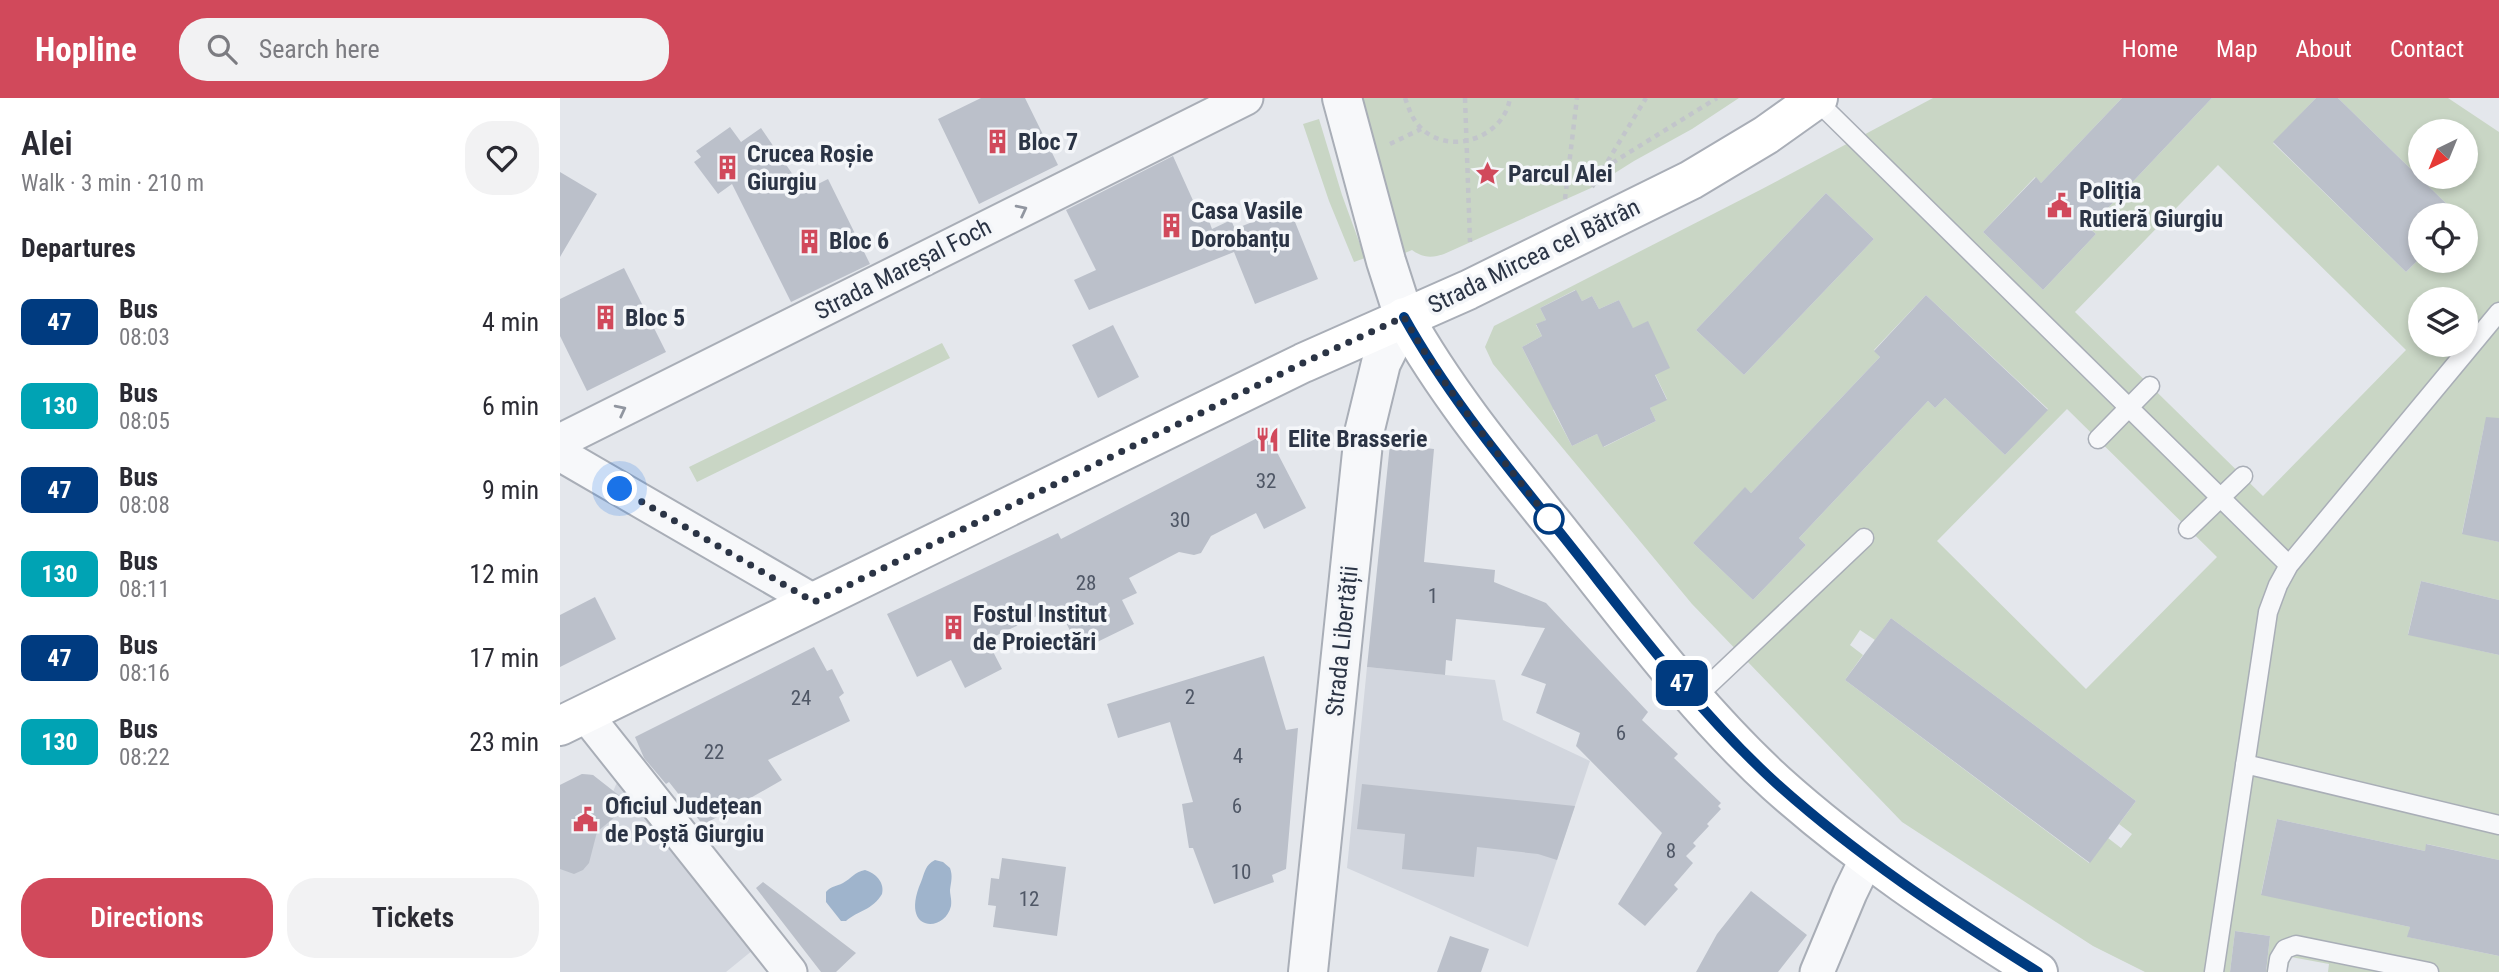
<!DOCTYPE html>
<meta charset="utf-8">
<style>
body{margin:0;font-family:"Roboto Condensed",sans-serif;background:#f2f2f3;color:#2b2b33;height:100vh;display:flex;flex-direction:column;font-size:26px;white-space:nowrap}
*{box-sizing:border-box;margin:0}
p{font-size:23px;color:#7c7c81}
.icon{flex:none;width:38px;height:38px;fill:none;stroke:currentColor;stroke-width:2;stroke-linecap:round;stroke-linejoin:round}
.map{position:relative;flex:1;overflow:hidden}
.sheet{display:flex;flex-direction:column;background:#fff;width:560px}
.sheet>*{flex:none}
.badge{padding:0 14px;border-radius:10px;font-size:24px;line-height:46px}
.needle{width:46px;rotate:223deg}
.controls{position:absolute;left:1848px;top:21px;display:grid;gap:14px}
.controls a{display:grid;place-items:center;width:70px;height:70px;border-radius:50%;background:#fff;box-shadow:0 4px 10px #0003;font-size:35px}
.you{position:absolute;width:35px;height:35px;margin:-18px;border:5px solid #fff;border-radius:50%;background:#1a73e8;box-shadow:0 0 0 10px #1a73e833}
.map>.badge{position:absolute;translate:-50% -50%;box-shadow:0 0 0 4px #fff}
h2{padding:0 21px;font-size:26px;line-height:63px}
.round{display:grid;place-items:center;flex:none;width:74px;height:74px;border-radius:28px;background:#f2f2f3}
.head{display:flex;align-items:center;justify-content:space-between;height:119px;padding:0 21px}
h1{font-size:33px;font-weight:600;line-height:52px}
.button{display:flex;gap:14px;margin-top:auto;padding:14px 21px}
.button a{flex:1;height:80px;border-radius:28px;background:#d1495b;color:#fff;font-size:28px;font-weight:600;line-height:80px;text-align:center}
.button a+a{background:#f2f2f3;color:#2b2b33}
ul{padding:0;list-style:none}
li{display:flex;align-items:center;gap:21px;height:84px;padding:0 21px}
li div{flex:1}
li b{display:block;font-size:26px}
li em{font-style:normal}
li .badge{min-width:77px;font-weight:700;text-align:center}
header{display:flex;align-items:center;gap:42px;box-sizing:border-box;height:98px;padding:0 35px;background:#d1495b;color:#fff}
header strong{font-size:33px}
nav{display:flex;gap:38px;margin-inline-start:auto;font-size:24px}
.search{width:490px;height:63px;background:#f2f2f3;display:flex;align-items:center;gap:18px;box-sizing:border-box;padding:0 24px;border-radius:28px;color:#7c7c81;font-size:26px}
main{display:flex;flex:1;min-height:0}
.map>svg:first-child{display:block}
.built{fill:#d2d6de}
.green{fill:#c9d6c5;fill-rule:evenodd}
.water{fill:#9fb4cc}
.building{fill:#bbc0ca}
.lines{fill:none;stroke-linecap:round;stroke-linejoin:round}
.service-casing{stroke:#a9aeb7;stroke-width:21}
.minor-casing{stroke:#a9aeb7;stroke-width:37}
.tertiary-casing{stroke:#a9aeb7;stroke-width:42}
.secondary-casing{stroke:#a9aeb7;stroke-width:42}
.path{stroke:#c2c5cb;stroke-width:4.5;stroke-dasharray:5 5;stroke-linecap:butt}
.service{stroke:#f7f8fa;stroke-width:18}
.minor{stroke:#f7f8fa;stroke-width:33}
.tertiary{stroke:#f7f8fa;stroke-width:38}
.secondary{stroke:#fff;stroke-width:38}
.oneway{stroke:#9196a0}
.line-casing{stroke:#fff;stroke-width:16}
.line{stroke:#003b80;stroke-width:10}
.walk{stroke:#2b3445;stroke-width:7;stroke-dasharray:0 12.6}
.stop-dot{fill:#fff;stroke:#003b80;stroke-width:3.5}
.labels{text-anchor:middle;stroke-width:7;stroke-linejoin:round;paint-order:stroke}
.number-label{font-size:21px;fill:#4f5766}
.poi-label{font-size:24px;font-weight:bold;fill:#2b3445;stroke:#f4f6f9;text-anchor:start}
.street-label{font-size:24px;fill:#2b3445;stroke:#f4f6f9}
</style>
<header>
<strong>Hopline</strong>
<div class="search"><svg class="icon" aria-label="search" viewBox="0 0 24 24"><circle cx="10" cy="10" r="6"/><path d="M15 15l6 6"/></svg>Search here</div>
<nav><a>Home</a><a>Map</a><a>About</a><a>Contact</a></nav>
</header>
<main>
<section class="sheet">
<div class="head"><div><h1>Alei</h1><p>Walk · 3 min · 210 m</p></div><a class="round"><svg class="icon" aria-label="heart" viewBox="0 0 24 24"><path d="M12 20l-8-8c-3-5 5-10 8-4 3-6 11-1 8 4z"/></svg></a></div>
<h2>Departures</h2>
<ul>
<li><span class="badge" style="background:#003b80;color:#fff">47</span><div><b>Bus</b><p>08:03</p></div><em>4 min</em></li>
<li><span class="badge" style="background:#00a3b4;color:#fff">130</span><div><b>Bus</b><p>08:05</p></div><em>6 min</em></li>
<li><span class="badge" style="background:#003b80;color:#fff">47</span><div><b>Bus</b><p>08:08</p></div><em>9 min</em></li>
<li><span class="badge" style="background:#00a3b4;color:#fff">130</span><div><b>Bus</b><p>08:11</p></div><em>12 min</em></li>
<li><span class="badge" style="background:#003b80;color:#fff">47</span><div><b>Bus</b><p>08:16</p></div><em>17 min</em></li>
<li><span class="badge" style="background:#00a3b4;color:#fff">130</span><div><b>Bus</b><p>08:22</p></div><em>23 min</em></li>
</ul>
<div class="button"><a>Directions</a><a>Tickets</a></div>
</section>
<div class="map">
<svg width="1939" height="874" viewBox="0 0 1939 874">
<rect width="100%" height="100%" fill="#e4e7ec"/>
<path class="built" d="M 807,569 L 935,582 L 943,622 L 1030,663 L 968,849 L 787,770 Z
M 22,676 L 33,677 L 52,696 L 58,682 L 193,852 L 166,874 L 0,874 L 0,687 Z"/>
<path class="green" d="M 782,0 L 1179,0 L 1132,31 L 1074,63 L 1031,90 L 884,156 C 872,160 863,160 852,152 L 826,163 Z
M 1373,0 L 1562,0 L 1481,85 L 1475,79 L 1423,134 L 1483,192 L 1536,136 L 1529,130 L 1652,0 L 1756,0 L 1713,45 L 1846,174 L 1860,160 L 1860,163 L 1906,163 L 1906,117 L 1898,117 L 1778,0 L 1888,0 L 1939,34 L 1939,332 L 1924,329 L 1902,435 L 1939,444 L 1939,502 L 1861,483 L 1848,536 L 1939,557 L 1939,762 L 1867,746 L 1865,753 L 1717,721 L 1701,796 L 1850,829 L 1848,839 L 1939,858 L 1939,874 L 1768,874 L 1769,866 L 1731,859 L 1727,874 L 1706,874 L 1710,838 L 1675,833 L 1670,874 L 1585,874 L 1533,848 L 1342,724 L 1132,506 L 933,266 L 925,249 L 934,228 L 1202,91 ZM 1860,33 L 1906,33 L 1906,79 L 1860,79 ZM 1658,67 L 1846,252 L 1703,398 L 1515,214 ZM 1266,95 L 1314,141 L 1184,277 L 1136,232 ZM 1015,192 L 1022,203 L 1032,198 L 1039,211 L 1059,202 L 1107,301 L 1090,310 L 1096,323 L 1044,349 L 1037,336 L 1012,348 L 993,312 L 1009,304 L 974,273 L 962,249 L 982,238 L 976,227 L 986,222 L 980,210 ZM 1366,197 L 1488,311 L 1445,357 L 1385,300 L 1375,310 L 1368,303 L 1239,440 L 1246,447 L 1193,502 L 1133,445 L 1185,390 L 1191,395 L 1320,259 L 1314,252 ZM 1860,201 L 1906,201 L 1906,247 L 1860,247 ZM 1507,311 L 1657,459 L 1526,591 L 1377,443 ZM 1331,520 L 1576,703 L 1559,726 L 1572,736 L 1561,750 L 1548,740 L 1529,765 L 1285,582 L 1303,557 L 1290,547 L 1300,532 L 1315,542 Z
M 759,21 L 782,97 L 805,160 L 794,164 L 769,103 L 743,26 Z
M 382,245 L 390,260 L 137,384 L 129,369 Z"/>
<path class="water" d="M 375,762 L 383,764 L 390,770 C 393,778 391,784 390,792 C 390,797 392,802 391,808 C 385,835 339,835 361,784 C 365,774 365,767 375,762 Z
M 305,772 C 316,775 325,785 322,796 C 313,812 297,813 286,823 L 281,823 L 266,804 L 266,794 C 272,787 276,789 283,785 C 292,780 294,774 305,772 Z"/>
<path class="building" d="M 421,0 L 465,0 L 498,67 L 419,106 L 378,21 Z
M 1562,0 L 1652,0 L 1529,130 L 1536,136 L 1483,192 L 1423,134 L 1476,79 L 1481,85 Z
M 1756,0 L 1778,0 L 1898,117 L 1860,117 L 1860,160 L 1846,174 L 1713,44 Z
M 170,29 L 181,44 L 201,30 L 244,93 L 268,81 L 310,166 L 231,204 L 172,86 L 158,96 L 134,64 L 141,59 L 136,53 Z
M 613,58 L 640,118 L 646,115 L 652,131 L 671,122 L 675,131 L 729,109 L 758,181 L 695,206 L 674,154 L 529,212 L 514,182 L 536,172 L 506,112 Z
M 0,74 L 37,96 L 0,159 Z
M 1266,95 L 1314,141 L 1184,277 L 1136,232 Z
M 64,170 L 106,254 L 27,293 L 0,238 L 0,201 Z
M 1016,192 L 1022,203 L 1032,198 L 1039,211 L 1059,202 L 1073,230 L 1088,223 L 1110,270 L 1095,277 L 1107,302 L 1090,310 L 1096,323 L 1043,349 L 1037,336 L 1012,348 L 962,249 L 982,238 L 976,226 L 986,222 L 980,210 Z
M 1366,197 L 1488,312 L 1445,357 L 1385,300 L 1375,310 L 1368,303 L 1239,440 L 1246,447 L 1193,502 L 1133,445 L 1185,389 L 1191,395 L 1320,259 L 1314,253 Z
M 553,227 L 579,279 L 538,300 L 512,247 Z
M 1926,319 L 1939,320 L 1939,444 L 1902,436 Z
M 707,335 L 746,410 L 704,431 L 696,415 L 651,438 L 641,455 L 634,457 L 619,454 L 569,480 L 577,495 L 562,502 L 574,526 L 529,548 L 525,539 L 515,543 L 498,508 L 427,542 L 442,571 L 405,590 L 391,562 L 357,579 L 327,516 L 498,435 L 501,441 Z
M 830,346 L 874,351 L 864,464 L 935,472 L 934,484 L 986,505 L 1088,614 L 1082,622 L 1118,656 L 1114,660 L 1161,705 L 1158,708 L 1161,711 L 1147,726 L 1149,728 L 1133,745 L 1136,748 L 1126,758 L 1133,765 L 1114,787 L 1118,791 L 1085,828 L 1058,806 L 1102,735 L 1016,648 L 1020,635 L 976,615 L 986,586 L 961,577 L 985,530 L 896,521 L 892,563 L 886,562 L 885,577 L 807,569 Z
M 1861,483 L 1939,502 L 1939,557 L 1848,537 Z
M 35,499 L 56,541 L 0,569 L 0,517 Z
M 1331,520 L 1576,703 L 1530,765 L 1285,582 Z
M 254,549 L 267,573 L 272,571 L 284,595 L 279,599 L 290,623 L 208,662 L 222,682 L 143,727 L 109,684 L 106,686 L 84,660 L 75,639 Z
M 704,558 L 726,632 L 738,630 L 726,771 L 712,777 L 714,784 L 654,806 L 633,750 L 629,750 L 622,706 L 633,704 L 610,624 L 558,640 L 547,606 Z
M 22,676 L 33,677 L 70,706 L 37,734 L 29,765 L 23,772 L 14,776 L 0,771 L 0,687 Z
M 802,686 L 1015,708 L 997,762 L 978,756 L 917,749 L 914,779 L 842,771 L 845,736 L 797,731 Z
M 1717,721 L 1865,753 L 1866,746 L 1939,762 L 1939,858 L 1847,839 L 1850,829 L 1701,797 Z
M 442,760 L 506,769 L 497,838 L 433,829 L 436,808 L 428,807 L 431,780 L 439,781 Z
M 203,784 L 296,855 L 276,874 L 261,874 L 196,790 Z
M 1191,793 L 1247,837 L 1218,874 L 1136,874 L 1157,836 Z
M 1675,833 L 1710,838 L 1706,874 L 1670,874 Z
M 890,838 L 929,851 L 921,874 L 877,874 Z"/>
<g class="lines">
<defs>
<path id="service" d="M 1256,2 L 1729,467
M 1538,341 L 1590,288
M 1628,431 L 1683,378
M 1135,600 L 1304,440
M 1685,666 L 1939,727
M 1654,874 L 1708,514 L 1718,487 L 1729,467 L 1939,214
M 1717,874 L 1719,861 L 1725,851 L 1736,847 L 1869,874"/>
<path id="minor" d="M 0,343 L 686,0
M 0,356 L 255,504
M 25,616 L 230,874
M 1257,874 L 1290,795 L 1307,760"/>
<path id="tertiary" d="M 748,874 L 804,335 L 821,265 L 844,219 L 826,163 L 782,0"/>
<path id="secondary" d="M 844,219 C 888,298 946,367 1002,437 C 1070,522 1136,612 1216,685 C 1296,757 1387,817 1478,874
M 0,628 L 743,265 L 908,192 L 1131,82 L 1206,37 L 1258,0"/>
</defs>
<use href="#service" class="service-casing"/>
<use href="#minor" class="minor-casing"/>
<use href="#tertiary" class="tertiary-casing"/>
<use href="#secondary" class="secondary-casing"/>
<path class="path" d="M 845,0 C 849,11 852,21 860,29 C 889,59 944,40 950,0
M 905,0 L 910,144
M 830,46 L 861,31
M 1044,70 L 1157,0
M 1032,89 L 1086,0
M 1005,101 L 1017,0"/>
<use href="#service" class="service"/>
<use href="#minor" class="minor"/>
<use href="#tertiary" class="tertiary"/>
<use href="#secondary" class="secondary"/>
</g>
<defs><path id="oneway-chevron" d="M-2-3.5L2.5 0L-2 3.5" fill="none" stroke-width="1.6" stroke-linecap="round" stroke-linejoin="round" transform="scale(1.75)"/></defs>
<g class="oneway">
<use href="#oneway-chevron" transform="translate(462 112) rotate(-27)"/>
<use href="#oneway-chevron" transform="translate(61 312) rotate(-27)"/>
</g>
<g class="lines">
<defs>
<path id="line" d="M 844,219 C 888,298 946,367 1002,437 C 1070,522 1136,612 1216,685 C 1296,757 1387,817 1478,874"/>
</defs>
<use href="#line" class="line-casing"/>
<use href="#line" class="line"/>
<path class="walk" d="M 60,391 L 254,504 L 743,265 L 844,219 C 885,293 938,355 989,421"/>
</g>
<defs>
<symbol id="building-bare" viewBox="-9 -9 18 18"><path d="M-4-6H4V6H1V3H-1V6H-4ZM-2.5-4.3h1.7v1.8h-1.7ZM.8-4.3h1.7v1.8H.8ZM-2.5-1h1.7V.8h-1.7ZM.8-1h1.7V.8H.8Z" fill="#d1495b" stroke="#f4f6f9" stroke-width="2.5" paint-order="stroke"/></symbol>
<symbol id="sight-bare" viewBox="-9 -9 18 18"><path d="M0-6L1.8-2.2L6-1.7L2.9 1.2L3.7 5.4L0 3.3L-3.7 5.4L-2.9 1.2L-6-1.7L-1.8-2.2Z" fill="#d1495b" stroke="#f4f6f9" stroke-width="2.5" paint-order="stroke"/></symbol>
<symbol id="civic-bare" viewBox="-9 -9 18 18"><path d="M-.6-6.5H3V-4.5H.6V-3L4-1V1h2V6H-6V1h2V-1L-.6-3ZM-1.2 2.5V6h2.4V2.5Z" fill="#d1495b" stroke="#f4f6f9" stroke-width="2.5" paint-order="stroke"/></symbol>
<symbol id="restaurant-bare" viewBox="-9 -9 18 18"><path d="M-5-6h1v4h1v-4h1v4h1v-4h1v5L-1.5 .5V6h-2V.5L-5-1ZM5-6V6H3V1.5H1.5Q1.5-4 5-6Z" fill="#d1495b" stroke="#f4f6f9" stroke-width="2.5" paint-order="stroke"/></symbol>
</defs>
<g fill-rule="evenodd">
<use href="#building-bare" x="420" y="26" width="35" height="35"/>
<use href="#building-bare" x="150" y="52" width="35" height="35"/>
<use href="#sight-bare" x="910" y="58" width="35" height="35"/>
<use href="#civic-bare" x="1482" y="90" width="35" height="35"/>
<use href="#building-bare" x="594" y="110" width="35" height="35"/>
<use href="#building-bare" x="232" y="126" width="35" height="35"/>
<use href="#building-bare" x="28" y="202" width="35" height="35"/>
<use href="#restaurant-bare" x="690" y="324" width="35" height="35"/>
<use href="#building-bare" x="376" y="512" width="35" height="35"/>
<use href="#civic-bare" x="8" y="704" width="35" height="35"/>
</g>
<circle class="stop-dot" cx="989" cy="421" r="14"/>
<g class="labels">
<g class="number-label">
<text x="706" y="390">32</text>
<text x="620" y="429">30</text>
<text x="526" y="492">28</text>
<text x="873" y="505">1</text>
<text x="630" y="606">2</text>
<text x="241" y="607">24</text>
<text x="1061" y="642">6</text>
<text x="154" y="661">22</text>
<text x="678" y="665">4</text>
<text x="677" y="715">6</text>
<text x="1111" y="760">8</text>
<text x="681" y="781">10</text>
<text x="469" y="808">12</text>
</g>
<g class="poi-label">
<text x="458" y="52">Bloc 7</text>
<text x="187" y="64">Crucea Roșie<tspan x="187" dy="28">Giurgiu</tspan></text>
<text x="948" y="84">Parcul Alei</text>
<text x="1519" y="101">Poliția<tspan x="1519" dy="28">Rutieră Giurgiu</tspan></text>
<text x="631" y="121">Casa Vasile<tspan x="631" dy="28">Dorobanțu</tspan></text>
<text x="269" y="151">Bloc 6</text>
<text x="65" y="228">Bloc 5</text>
<text x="728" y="349">Elite Brasserie</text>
<text x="413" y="524">Fostul Institut<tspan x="413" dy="28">de Proiectări</tspan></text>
<text x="45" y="716">Oficiul Județean<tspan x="45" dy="28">de Poștă Giurgiu</tspan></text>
</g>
<g class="street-label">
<text transform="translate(974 158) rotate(-26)" y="8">Strada Mircea cel Bătrân</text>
<text transform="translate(343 171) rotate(-27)" y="8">Strada Mareșal Foch</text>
<text transform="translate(782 543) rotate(-84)" y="8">Strada Libertății</text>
</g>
</g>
</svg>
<div class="controls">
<a><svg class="needle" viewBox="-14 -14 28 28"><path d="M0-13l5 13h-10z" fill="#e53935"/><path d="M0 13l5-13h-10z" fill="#7c7c81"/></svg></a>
<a><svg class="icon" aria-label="locate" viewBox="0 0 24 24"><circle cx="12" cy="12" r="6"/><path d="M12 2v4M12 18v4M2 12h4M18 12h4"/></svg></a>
<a><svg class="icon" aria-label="layers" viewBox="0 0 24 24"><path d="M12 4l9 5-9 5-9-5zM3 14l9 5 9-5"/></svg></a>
</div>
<div class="you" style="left:60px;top:391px"></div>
<b class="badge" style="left:1122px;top:585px;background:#003b80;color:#fff">47</b>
</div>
</main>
